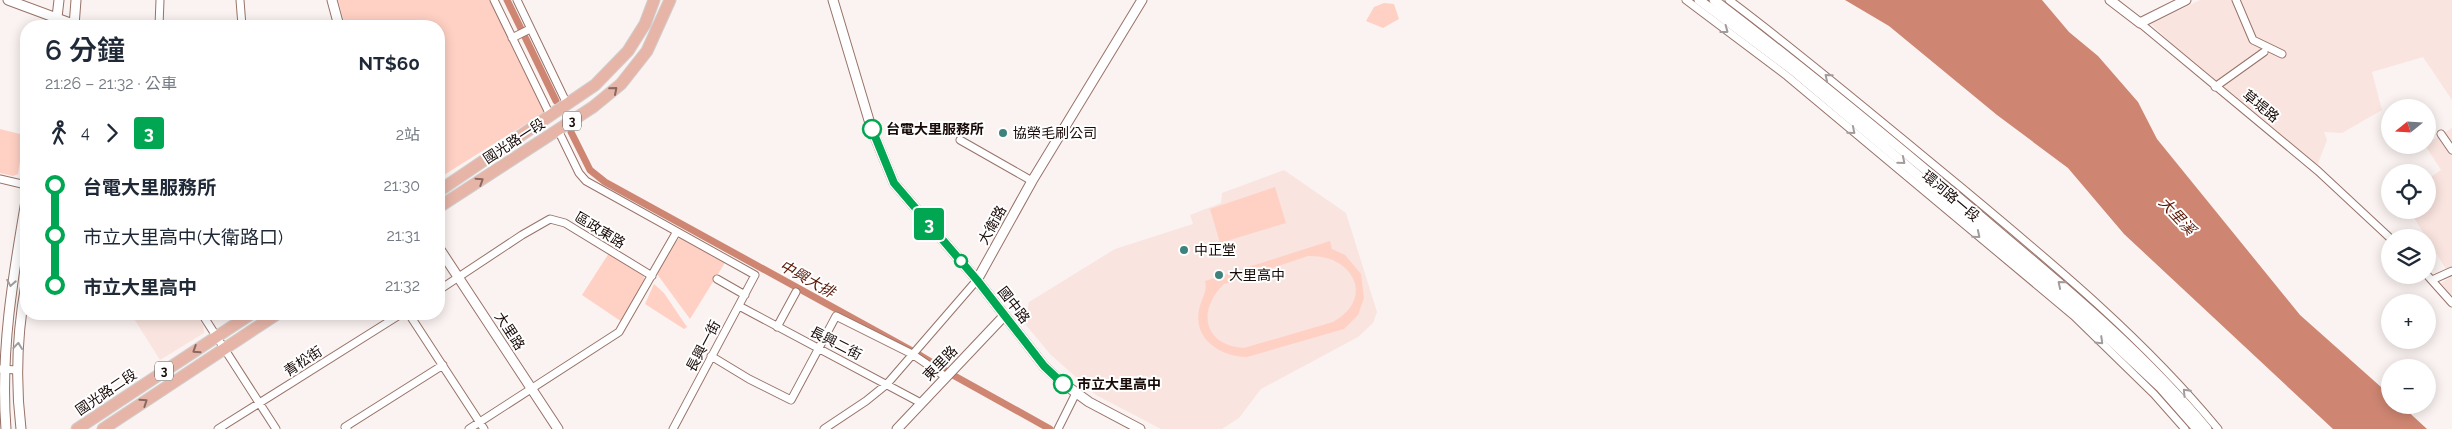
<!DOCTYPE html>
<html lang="zh-TW">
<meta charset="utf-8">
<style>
body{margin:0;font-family:Raleway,"Noto Sans TC",sans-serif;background:#f6f6f7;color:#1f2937;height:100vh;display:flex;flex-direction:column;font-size:19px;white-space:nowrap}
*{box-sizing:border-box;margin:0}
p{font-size:16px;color:#747a83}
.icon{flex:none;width:28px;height:28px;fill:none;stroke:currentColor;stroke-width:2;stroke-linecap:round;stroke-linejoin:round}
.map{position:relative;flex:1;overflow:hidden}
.sheet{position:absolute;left:20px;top:20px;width:425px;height:300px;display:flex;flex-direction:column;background:#fff;border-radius:20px;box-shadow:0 2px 12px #0003}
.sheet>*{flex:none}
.badge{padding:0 10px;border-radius:4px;font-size:18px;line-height:32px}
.needle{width:32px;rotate:252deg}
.buttons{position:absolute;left:2381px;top:99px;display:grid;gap:10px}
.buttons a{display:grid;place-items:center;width:55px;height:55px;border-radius:50%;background:#fff;box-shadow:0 2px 12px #0003;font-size:25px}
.map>.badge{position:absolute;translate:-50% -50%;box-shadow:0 0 0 2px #fff}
.legs{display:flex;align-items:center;gap:8px;height:55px;padding:0 25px;font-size:16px}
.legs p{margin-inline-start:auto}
.head{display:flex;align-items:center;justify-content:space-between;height:85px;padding:0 25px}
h1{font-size:28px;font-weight:600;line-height:38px}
ul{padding:0 25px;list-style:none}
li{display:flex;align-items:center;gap:18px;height:50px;font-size:19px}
li i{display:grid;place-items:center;width:8px;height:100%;margin:0 6px;background:currentColor}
li i::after{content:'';width:12px;height:12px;margin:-6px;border:4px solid;border-radius:50%;background:#fff}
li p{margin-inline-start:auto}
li:first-child i{background:linear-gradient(#0000 50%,currentColor 0)}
li:last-child i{background:linear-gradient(currentColor 50%,#0000 0)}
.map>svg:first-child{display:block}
.built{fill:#f9e4df}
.green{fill:#ffd1c4;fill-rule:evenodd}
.water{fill:#ce8672}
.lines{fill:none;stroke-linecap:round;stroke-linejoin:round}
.canal{stroke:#ce8672;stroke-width:7}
.minor-casing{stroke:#977369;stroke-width:9}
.tertiary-casing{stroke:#977369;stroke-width:11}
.primary-casing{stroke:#d1cecd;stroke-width:13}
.minor{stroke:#fff;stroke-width:7}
.tertiary{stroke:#fff;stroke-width:9}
.primary{stroke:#e6b5a8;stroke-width:11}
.oneway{stroke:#a29d9c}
.oneway2{stroke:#896860}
.line-1-casing{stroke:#fff;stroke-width:11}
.line-1{stroke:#00a651;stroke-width:8}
.stop-1-dot{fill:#fff;stroke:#00a651;stroke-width:2.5}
.poi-dot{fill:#3d837b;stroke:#fff;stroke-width:2}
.labels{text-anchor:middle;stroke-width:4;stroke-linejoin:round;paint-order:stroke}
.shield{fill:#fff;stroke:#5d5451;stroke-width:1}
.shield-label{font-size:12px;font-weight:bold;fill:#170a07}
.street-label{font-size:14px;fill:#170a07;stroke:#fff}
.stop-label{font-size:14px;font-weight:bold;fill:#170a07;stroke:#fff;text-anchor:start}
.poi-label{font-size:14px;fill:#170a07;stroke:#fff;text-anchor:start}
.water-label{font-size:15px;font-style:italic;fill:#591806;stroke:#fff}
</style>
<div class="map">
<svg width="2452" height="429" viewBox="0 0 2452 429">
<rect width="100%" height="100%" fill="#fbf3f1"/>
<path class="built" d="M 2200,0 L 2452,0 L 2452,100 L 2423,57 L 2372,72 L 2382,110 L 2342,133 L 2324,132 L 2327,140 L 2317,166 L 2215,84 L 2151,24 Z
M 2452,128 L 2452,297 L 2441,283 L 2451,277 L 2409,210 L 2428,210 L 2428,179 L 2441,170 L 2425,145 Z
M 1284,170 L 1346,213 L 1377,312 L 1373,323 L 1358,337 L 1261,389 L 1239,418 L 1222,429 L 1161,429 L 1096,395 L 1051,355 L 1025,324 L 1029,302 L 1115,249 L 1193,224 L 1190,215 L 1221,203 L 1222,193 Z
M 131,314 L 196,314 L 203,325 L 204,333 L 160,360 Z"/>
<path class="green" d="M 338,0 L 490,0 L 545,112 L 439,178 L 439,26 L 345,26 Z
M 1384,3 L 1394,4 L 1399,19 L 1383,28 L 1366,21 L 1374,7 Z
M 0,129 L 24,135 L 18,174 L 13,176 L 0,173 Z
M 1275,187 L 1286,223 L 1220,243 L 1210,209 Z
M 681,237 L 726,261 L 690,319 L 657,274 L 673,244 Z
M 1330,241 L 1332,249 L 1345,255 L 1361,274 L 1364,298 L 1358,315 L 1344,329 L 1247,357 C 1221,357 1193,339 1199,310 C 1201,299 1208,291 1205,281 ZM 1308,256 C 1353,254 1376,298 1333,322 L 1244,348 C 1203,345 1197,310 1224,284 Z
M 609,253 L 642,273 L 645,280 L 622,322 L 582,295 Z
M 654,284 L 664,293 L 687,327 L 684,329 L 645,304 Z"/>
<path class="water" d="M 1845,0 L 2042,0 L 2069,32 L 2098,56 L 2138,102 L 2157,139 L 2300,315 L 2390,395 L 2390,405 L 2401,405 L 2427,429 L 2333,429 L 2124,234 L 2068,168 L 1997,115 L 1889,26 Z"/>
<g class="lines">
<path class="canal" d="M 507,0 L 556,101
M 571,132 L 590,170 L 605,182 L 916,353 L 951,374 L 1050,429"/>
<defs>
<path id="minor" d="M 240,0 L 242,26
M 494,0 L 550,115
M 517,0 L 567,104
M 1686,0 L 1787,76 L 2074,316 L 2154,394 L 2185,429
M 1729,0 C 1809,60 1885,125 1962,188 C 2052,263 2143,338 2218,429
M 2236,0 L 2253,40 L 2282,54
M 2140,23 L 2318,171 L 2390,238
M 159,26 L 160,0
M 512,38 L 530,29
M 2215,87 L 2264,52
M 558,130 L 579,173 L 586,181 L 755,275 L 673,429
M 2441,134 L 2452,150
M 960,140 L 1032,181
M 0,179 L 26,185
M 2427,275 L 2452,303
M 717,279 L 745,295
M 2432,280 L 2452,271
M 439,290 L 522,235 L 550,219 L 565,223 L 652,276
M 739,306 L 921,403
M 202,314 L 276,429
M 409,314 L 484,429
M 777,327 L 796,292
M 711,356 L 749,379 L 791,400 L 836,316 L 912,354 L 946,377
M 0,369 L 17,370
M 218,429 L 401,314
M 347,429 L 345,427 L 443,365
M 469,429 L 619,332 L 676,233
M 824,429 L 866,401 L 887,384 L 977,280
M 1058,429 L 1076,393"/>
<path id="tertiary" d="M 8,0 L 78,26
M 332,0 L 339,26
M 833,0 L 871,127 L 894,183 L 977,280 L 1044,366 L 1060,381 L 1089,402 L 1140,429
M 1699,0 L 1795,72 L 2079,311 L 2161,388 L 2197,429
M 1714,0 C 1810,73 1902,149 1993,227 C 2068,290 2144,353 2207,429
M 2110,0 L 2140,23 L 2186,0
M 56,26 L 59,0
M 74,26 L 76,0
M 439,248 L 558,429
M 977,280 L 1032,181 L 1142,0
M 6,429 C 0,353 13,276 26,201
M 21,429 C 15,380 17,333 26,284
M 897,429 L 1004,316"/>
<path id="primary" d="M 439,191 L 595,85 L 628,51 L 645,24 L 654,0
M 439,207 L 593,107 L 621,84 L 647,51 L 670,0
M 77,429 L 251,314
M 103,429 L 277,314"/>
</defs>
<use href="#minor" class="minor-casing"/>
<use href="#tertiary" class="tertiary-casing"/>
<use href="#primary" class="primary-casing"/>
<use href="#minor" class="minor"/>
<use href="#tertiary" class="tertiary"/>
<use href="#primary" class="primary"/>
</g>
<defs><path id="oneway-chevron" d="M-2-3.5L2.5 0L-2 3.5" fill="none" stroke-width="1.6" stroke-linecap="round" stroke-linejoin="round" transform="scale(1.25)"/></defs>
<g class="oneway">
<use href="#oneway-chevron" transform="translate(1725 30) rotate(37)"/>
<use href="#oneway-chevron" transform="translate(1828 77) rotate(-141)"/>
<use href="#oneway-chevron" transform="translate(1852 131) rotate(40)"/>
<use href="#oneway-chevron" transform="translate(1902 161) rotate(40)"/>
<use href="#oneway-chevron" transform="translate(1977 235) rotate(40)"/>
<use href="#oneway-chevron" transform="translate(11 283) rotate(100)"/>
<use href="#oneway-chevron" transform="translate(2061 284) rotate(-140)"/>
<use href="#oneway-chevron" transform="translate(2100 341) rotate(44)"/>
<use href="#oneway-chevron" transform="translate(18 346) rotate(-84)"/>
<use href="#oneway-chevron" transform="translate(2186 392) rotate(-134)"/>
</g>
<g class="oneway2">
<use href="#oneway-chevron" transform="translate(614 90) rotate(-41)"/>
<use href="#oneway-chevron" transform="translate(480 181) rotate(-33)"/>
<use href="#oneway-chevron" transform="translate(196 350) rotate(147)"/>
<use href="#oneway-chevron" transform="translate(144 402) rotate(-34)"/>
</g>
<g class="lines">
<defs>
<path id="line-1" d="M 872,129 L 894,183 L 977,280 L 1044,366 L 1063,384"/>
</defs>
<use href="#line-1" class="line-1-casing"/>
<use href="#line-1" class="line-1"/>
</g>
<g class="stop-1-dot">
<circle cx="872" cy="129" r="9"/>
<circle cx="961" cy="261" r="6"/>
<circle cx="1063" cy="384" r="9"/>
</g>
<g class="poi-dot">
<circle cx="1003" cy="133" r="5"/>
<circle cx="1184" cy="250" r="5"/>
<circle cx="1219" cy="275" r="5"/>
</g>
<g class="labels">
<g class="shield">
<rect x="563" y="111.5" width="18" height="19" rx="4"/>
<rect x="155" y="361.5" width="18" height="19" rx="4"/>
</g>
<g class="shield-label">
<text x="572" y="125">3</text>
<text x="164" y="375">3</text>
</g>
<g class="street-label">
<text transform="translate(2261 106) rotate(39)" y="5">草堤路</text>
<text transform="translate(514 141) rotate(-33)" y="5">國光路一段</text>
<text transform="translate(1951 196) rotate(40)" y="5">環河路一段</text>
<text transform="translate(992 225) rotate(-61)" y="5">大衛路</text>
<text transform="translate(600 230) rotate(31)" y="5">區政東路</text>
<text transform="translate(1014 305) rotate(52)" y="5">國中路</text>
<text transform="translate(510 331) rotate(57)" y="5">大里路</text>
<text transform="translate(836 343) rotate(27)" y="5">長興二街</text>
<text transform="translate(703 346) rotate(-62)" y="5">長興一街</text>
<text transform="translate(303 361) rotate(-33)" y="5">青松街</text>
<text transform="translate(940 363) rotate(-46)" y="5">東里路</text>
<text transform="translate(106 392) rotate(-34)" y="5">國光路二段</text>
</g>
<g class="stop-label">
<text x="886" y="134">台電大里服務所</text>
<text x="1077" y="389">市立大里高中</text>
</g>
<g class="poi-label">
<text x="1013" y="138">協榮毛刷公司</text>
<text x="1194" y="255">中正堂</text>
<text x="1229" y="280">大里高中</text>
</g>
<g class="water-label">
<text transform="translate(2177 216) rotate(47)" y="5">大里溪</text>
<text transform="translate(807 279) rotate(29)" y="5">中興大排</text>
</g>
</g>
</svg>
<div class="buttons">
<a><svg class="needle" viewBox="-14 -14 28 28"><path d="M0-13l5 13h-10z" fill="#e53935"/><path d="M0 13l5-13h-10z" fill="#747a83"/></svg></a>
<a><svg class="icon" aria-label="locate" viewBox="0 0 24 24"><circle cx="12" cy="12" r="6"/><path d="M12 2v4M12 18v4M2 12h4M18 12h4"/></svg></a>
<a><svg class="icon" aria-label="layers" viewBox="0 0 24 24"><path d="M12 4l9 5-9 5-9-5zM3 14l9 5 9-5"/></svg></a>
<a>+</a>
<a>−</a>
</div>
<b class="badge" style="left:929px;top:224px;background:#00a651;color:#fff">3</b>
<section class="sheet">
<div class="head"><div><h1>6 分鐘</h1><p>21:26 – 21:32 · 公車</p></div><b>NT$60</b></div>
<div class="legs"><svg class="icon" aria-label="walk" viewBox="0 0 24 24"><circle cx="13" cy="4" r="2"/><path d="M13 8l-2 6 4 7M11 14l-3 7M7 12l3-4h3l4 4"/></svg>4<svg class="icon" aria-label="forward" viewBox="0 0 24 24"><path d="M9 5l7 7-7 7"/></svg><b class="badge" style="background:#00a651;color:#fff">3</b><p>2站</p></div>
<ul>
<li><i style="color:#00a651"></i><b>台電大里服務所</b><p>21:30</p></li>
<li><i style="color:#00a651"></i><span>市立大里高中(大衛路口)</span><p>21:31</p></li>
<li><i style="color:#00a651"></i><b>市立大里高中</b><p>21:32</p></li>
</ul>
</section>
</div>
